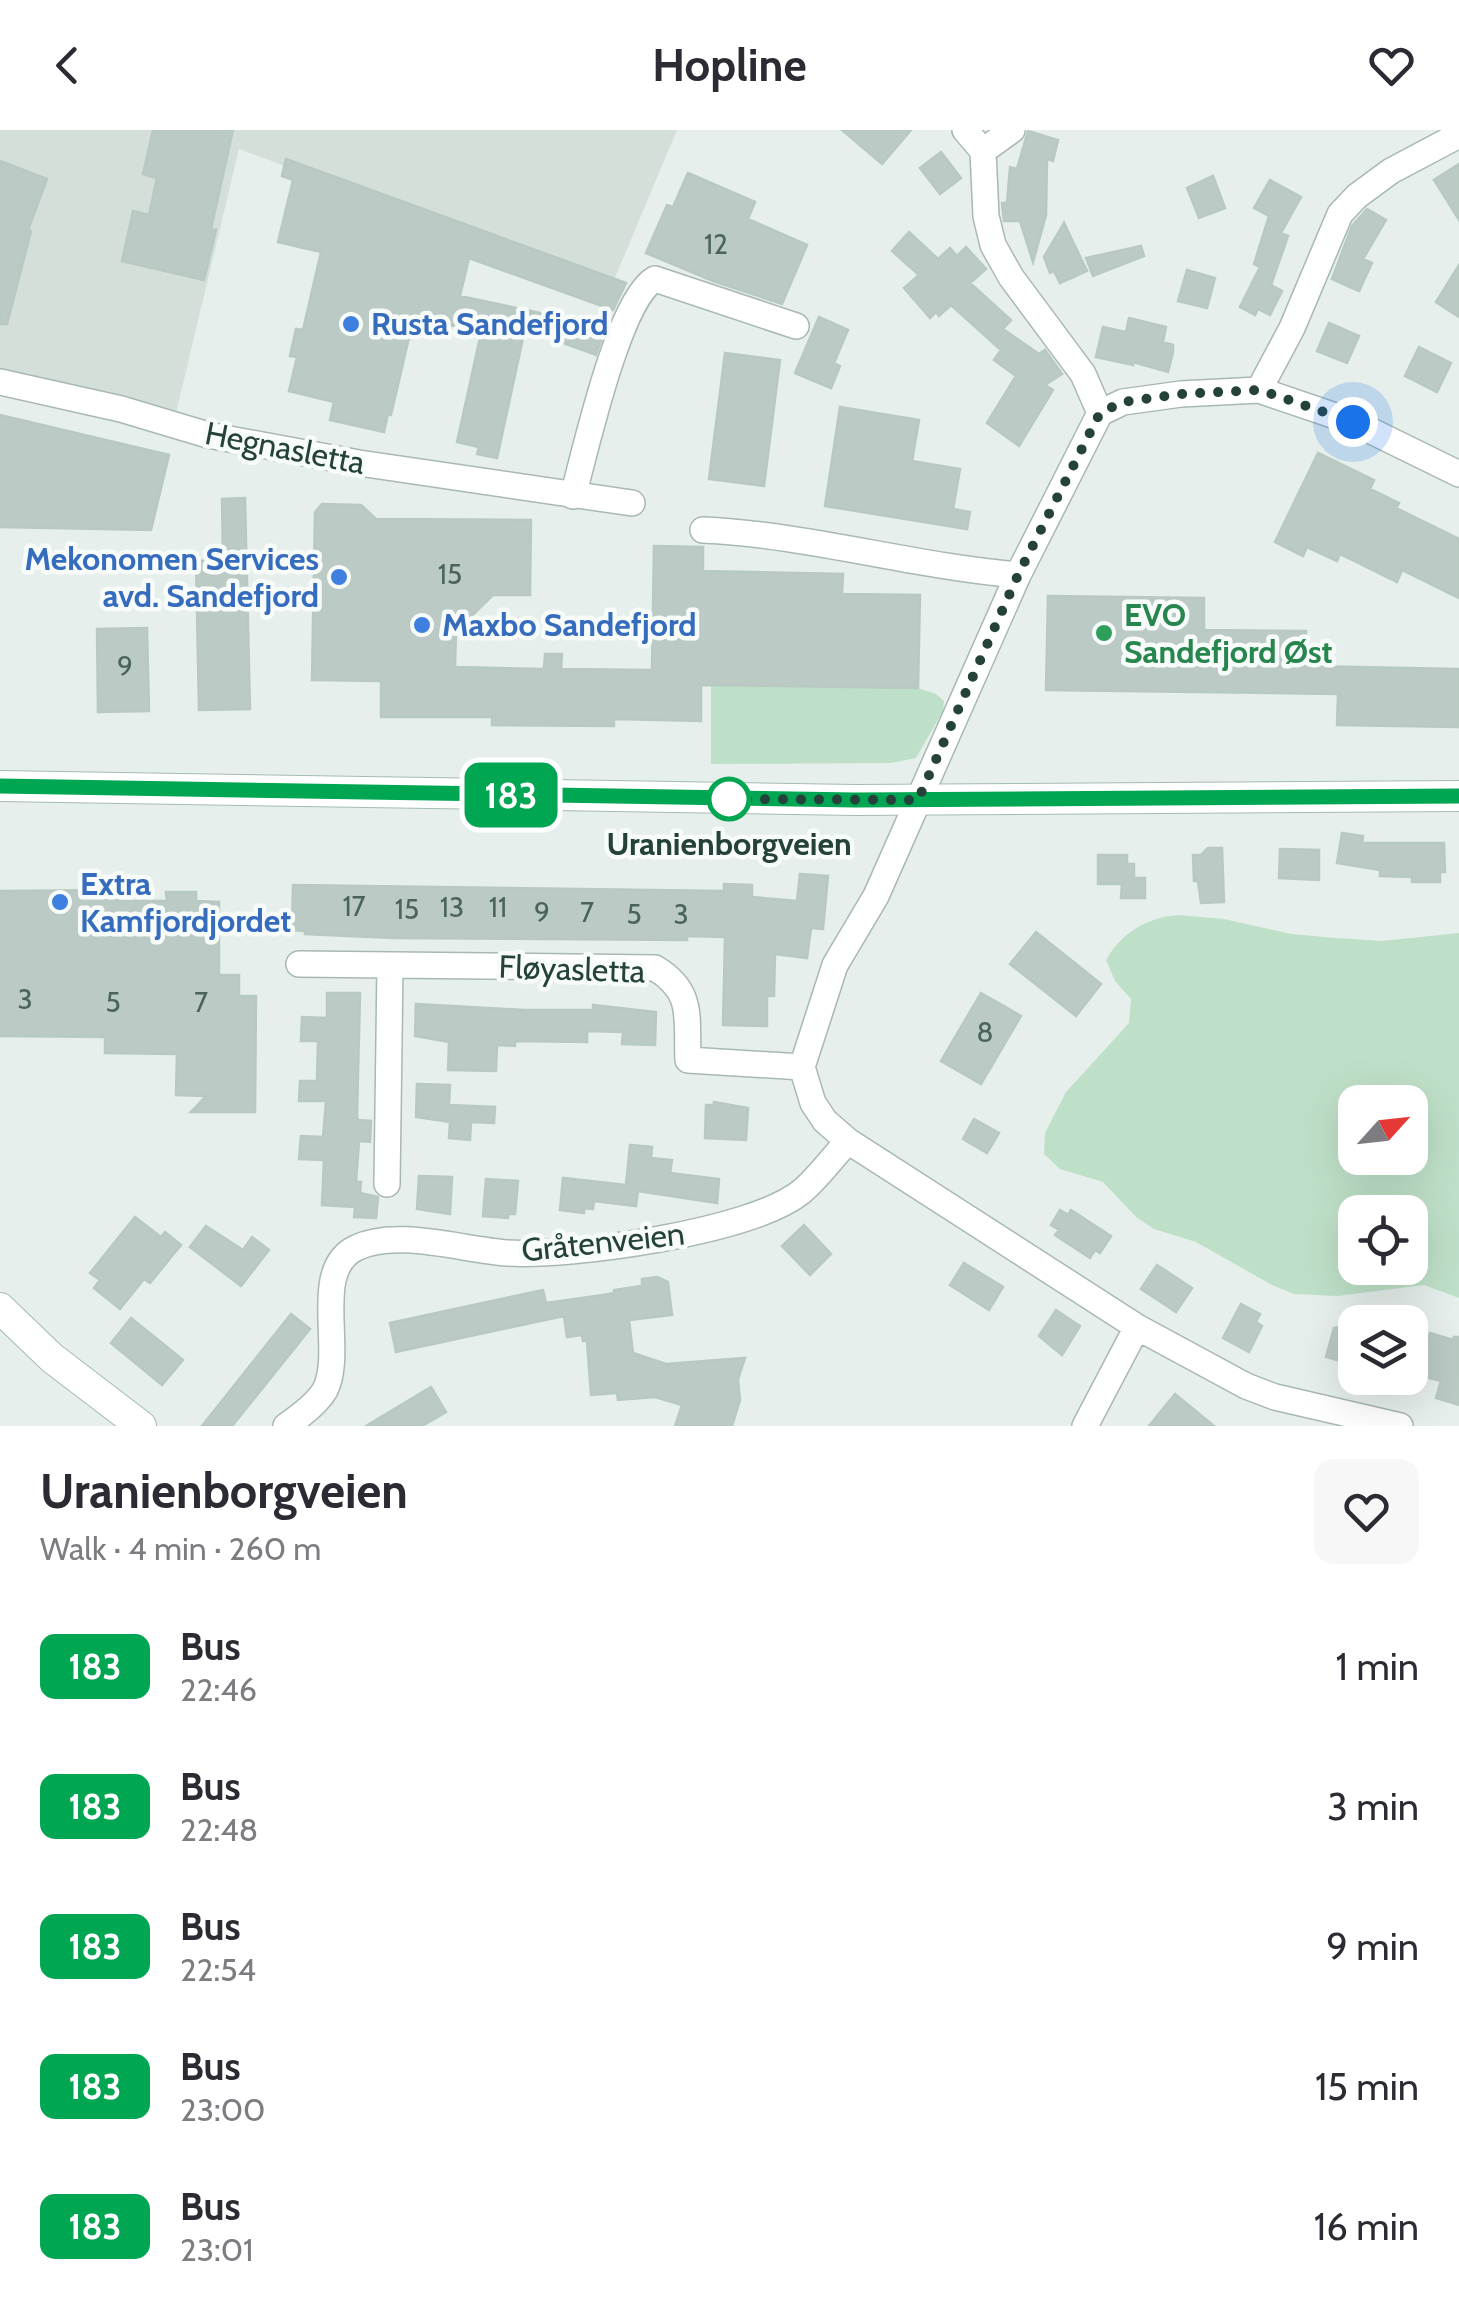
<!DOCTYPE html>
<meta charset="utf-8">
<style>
body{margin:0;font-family:Cabin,sans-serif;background:#f7f7f7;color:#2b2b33;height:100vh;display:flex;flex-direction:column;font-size:38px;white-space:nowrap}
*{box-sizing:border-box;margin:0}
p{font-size:32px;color:#7c7c81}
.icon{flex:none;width:55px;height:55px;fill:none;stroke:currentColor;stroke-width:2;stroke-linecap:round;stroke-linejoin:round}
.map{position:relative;height:1296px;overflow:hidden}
.details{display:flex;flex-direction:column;background:#fff;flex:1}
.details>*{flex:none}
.badge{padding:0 20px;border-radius:15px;font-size:35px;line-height:65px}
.needle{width:65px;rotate:63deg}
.tools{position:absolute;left:1338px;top:955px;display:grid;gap:20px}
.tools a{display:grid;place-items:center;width:90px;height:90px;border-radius:20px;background:#fff;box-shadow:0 10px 40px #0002;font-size:50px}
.you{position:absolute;width:50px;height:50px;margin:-25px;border:8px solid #fff;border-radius:50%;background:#1a73e8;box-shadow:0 0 0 15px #1a73e833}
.map>.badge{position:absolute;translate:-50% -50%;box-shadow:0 0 0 5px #fff}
.round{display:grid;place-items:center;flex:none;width:105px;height:105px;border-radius:20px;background:#f7f7f7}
.head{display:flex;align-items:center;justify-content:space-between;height:170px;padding:0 40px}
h1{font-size:48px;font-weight:700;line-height:75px}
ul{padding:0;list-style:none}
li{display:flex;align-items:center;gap:30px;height:140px;padding:0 40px}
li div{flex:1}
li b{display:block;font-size:38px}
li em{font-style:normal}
li .badge{min-width:110px;font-weight:700;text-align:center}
header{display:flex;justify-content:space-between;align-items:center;height:130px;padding:0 40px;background:#fff;font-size:45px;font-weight:700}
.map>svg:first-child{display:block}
.built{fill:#d4dfda}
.green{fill:#bfe0c8;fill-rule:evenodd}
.building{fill:#bbcac4;stroke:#b8c9c2;stroke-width:2.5}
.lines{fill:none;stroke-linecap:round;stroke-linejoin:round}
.street-casing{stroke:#a8b8b2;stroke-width:28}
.secondary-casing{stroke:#a4bbb3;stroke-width:32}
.street{stroke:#fff;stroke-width:25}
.secondary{stroke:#fff;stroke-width:30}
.line-casing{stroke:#fff;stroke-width:22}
.line{stroke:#00a651;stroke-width:15}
.walk{stroke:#24423a;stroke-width:10;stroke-dasharray:0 18}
.shop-dot{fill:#3f7fe0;stroke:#f7fbf9;stroke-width:4}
.leisure-dot{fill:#2e9e5b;stroke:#f7fbf9;stroke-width:4}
.stop-dot{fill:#fff;stroke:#00a651;stroke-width:5}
.labels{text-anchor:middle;stroke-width:9;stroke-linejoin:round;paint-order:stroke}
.number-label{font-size:28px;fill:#4a645c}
.shop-label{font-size:32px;font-weight:bold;fill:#366cbe;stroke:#f7fbf9;text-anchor:start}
.street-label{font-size:32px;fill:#24423a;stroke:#f7fbf9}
.leisure-label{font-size:32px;font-weight:bold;fill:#27864d;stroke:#f7fbf9;text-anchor:start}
.stop-label{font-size:32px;font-weight:bold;fill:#24423a;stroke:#f7fbf9}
</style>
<header><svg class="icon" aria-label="back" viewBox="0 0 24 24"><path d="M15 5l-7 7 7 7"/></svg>Hopline<svg class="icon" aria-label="heart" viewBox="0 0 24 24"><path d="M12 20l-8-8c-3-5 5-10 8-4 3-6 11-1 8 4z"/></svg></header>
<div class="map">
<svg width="1459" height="1296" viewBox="0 0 1459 1296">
<rect width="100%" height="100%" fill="#e6efeb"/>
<path class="built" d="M 0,0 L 677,0 L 611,157 L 239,19 L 176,283 L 0,240 Z"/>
<path class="green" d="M 711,555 L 918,558 L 936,564 L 944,571 L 943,581 L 916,628 L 891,633 L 711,634 Z
M 1179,785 L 1224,789 L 1291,804 L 1336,808 L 1382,811 L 1459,803 L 1459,1168 L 1424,1155 L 1337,1166 L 1294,1164 L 1272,1155 L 1196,1112 L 1154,1099 L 1136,1087 L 1103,1052 L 1060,1039 L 1044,1024 L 1045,1003 L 1066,962 L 1129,893 L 1131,869 L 1115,851 L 1106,830 C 1122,802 1148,787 1179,785 ZM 1355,972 L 1410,972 L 1410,1028 L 1355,1028 ZM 1355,1082 L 1410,1082 L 1410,1138 L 1355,1138 Z"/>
<path class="building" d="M 153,0 L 233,0 L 211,99 L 216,100 L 204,150 L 122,131 L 133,81 L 149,85 L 157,48 L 143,44 Z
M 842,0 L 911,0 L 882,34 Z
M 1028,1 L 1058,10 L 1053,31 L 1047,29 L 1046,85 L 1033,132 L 1020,91 L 1004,91 L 1002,73 L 1007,73 L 1010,37 L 1017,39 Z
M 941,22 L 961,48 L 940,64 L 920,38 Z
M 286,29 L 626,153 L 613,180 L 469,128 L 460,166 L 606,197 L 596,225 L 525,199 L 497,328 L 477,324 L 479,317 L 457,312 L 481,203 L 414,186 L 391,285 L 388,284 L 384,302 L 330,290 L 334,272 L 289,261 L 297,227 L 290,226 L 296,199 L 303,200 L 321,122 L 278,112 L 293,50 L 282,46 Z
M 0,31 L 47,49 L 28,100 L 31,101 L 7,194 L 0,194 Z
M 1459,34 L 1459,90 L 1434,50 Z
M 688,43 L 755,72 L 748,89 L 807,115 L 782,174 L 713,151 L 646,123 L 667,75 L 673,77 Z
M 1213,46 L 1225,78 L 1199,88 L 1187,58 Z
M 1270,50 L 1301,67 L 1281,103 L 1288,106 L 1271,155 L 1282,161 L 1270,185 L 1258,179 L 1255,185 L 1240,177 L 1260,137 L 1254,134 L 1269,86 L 1254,78 Z
M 1367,79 L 1386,90 L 1363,129 L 1372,133 L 1359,161 L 1332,149 L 1352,96 Z
M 1064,93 L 1087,141 L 1060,153 L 1054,141 L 1050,143 L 1044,127 Z
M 909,102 L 938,129 L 950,118 L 957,126 L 966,117 L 986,139 L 970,153 L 1011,190 L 1003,199 L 1039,224 L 1045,220 L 1062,244 L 1045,255 L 1053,260 L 1019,316 L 987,293 L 1016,246 L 994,230 L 1001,220 L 951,175 L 939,186 L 936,182 L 930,188 L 904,158 L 919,145 L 892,121 Z
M 1141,116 L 1144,126 L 1093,146 L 1086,128 Z
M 1459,135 L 1459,187 L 1436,172 Z
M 1187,140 L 1215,148 L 1207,178 L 1178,171 Z
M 819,187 L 848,200 L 834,233 L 840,236 L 831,258 L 795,243 Z
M 1129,188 L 1166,197 L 1163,212 L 1173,215 L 1173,222 L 1168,242 L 1133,232 L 1133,235 L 1096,227 L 1103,197 L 1126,202 Z
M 1329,193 L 1359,206 L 1347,233 L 1317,221 Z
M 1419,217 L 1451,233 L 1437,262 L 1405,246 Z
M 725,223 L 780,230 L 764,356 L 709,349 Z
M 840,277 L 919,290 L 912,331 L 960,339 L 953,379 L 970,382 L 967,399 L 825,376 Z
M 0,285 L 169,325 L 151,400 L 0,397 Z
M 1318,323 L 1374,350 L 1370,359 L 1399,373 L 1396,378 L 1459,409 L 1459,468 L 1402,440 L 1397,452 L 1340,424 L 1337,431 L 1307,417 L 1303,426 L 1275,412 Z
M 245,368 L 250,579 L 199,580 L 196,431 L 223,430 L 222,369 Z
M 322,374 L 361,375 L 376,389 L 531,390 L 530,465 L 493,465 L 456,501 L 455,537 L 544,539 L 545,524 L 562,524 L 561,539 L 652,540 L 654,416 L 703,417 L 703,441 L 843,444 L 842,464 L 920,465 L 918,558 L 701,555 L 701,591 L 614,589 L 614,596 L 492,595 L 492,587 L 381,587 L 381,551 L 312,550 L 315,382 Z
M 1048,466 L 1204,468 L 1204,500 L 1306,501 L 1306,536 L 1459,539 L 1459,597 L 1337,595 L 1338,564 L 1046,560 Z
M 147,498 L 149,581 L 98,582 L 97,499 Z
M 1342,703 L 1363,706 L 1362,713 L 1444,713 L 1445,742 L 1440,742 L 1440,752 L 1412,752 L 1412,747 L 1380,746 L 1380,740 L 1337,733 Z
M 1208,718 L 1222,718 L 1224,772 L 1201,773 L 1198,751 L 1194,751 L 1193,725 L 1201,725 Z
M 1280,719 L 1319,720 L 1319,750 L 1279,748 Z
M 1098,725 L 1127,725 L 1127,734 L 1134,734 L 1134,748 L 1145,748 L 1145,768 L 1121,768 L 1122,754 L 1098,754 Z
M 800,744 L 828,746 L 823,799 L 811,798 L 807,828 L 775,824 L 774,866 L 767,866 L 767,896 L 723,895 L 725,807 L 687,806 L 687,810 L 393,808 L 305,804 L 305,801 L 292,800 L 293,755 L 724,761 L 724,754 L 752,755 L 752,767 L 797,771 Z
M 118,760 L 118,771 L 167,771 L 166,762 L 196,762 L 196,771 L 219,772 L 219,845 L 239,845 L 239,866 L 256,866 L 255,982 L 191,982 L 206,966 L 176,965 L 177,924 L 105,923 L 105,907 L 0,906 L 0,761 Z
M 1036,802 L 1101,854 L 1076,886 L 1010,834 Z
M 327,863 L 360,863 L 357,985 L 358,990 L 371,991 L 370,1012 L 359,1011 L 356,1052 L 361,1052 L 360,1063 L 378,1067 L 376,1088 L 354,1087 L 355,1077 L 322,1075 L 324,1030 L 299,1029 L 301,1006 L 323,1007 L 326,971 L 299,971 L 300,951 L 317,951 L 318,911 L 301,911 L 302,887 L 327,888 Z
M 981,863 L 1021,886 L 981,954 L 941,931 Z
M 416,874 L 524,880 L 593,880 L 593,875 L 656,882 L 655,915 L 622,914 L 623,902 L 587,901 L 587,912 L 515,911 L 515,916 L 497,915 L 496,941 L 448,940 L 449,912 L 415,906 Z
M 417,954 L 450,955 L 449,975 L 495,977 L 494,993 L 471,992 L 470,1010 L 449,1008 L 450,992 L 416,987 Z
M 714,972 L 748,978 L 746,1010 L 705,1008 L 706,975 L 714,975 Z
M 974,989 L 999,1003 L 987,1023 L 963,1009 Z
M 630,1015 L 652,1017 L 651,1028 L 672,1030 L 670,1043 L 719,1049 L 717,1073 L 638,1061 L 636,1076 L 594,1071 L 593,1079 L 584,1078 L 584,1083 L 560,1080 L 563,1048 L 626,1055 Z
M 419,1046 L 452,1047 L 450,1084 L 417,1079 Z
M 486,1049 L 518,1051 L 515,1084 L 508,1084 L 508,1088 L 483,1086 Z
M 1060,1080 L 1068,1085 L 1071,1080 L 1111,1106 L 1100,1123 L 1095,1120 L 1090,1128 L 1055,1105 L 1059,1100 L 1051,1095 Z
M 135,1087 L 161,1107 L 165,1102 L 181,1115 L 150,1153 L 144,1149 L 120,1179 L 94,1158 L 100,1150 L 90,1143 Z
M 804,1095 L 831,1124 L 810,1145 L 782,1116 Z
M 206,1096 L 243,1120 L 252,1107 L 269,1120 L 241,1156 L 190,1117 Z
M 964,1133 L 1003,1157 L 989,1180 L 950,1155 Z
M 1157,1135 L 1192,1158 L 1176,1182 L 1141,1159 Z
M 657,1147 L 668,1152 L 672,1185 L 629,1190 L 633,1223 L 666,1234 L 745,1228 L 738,1249 L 740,1270 L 732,1296 L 675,1296 L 682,1275 L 655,1267 L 618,1270 L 617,1263 L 591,1265 L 587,1211 L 583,1211 L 582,1205 L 567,1207 L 564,1186 L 396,1222 L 390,1193 L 543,1160 L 546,1173 L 603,1165 L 614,1163 L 614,1160 L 642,1156 L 642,1149 Z
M 1241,1174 L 1260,1184 L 1256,1192 L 1262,1196 L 1249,1222 L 1223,1208 Z
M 1056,1180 L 1080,1196 L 1062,1225 L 1039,1206 Z
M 291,1184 L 310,1199 L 232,1296 L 202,1296 Z
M 131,1188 L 183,1230 L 162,1255 L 111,1213 Z
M 1355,1193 L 1355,1235 L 1326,1227 L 1334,1198 Z
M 1430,1203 L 1453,1210 L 1454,1207 L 1459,1207 L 1459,1275 L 1436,1268 L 1441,1251 L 1418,1245 Z
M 431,1257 L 446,1282 L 422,1296 L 366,1296 Z
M 1175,1264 L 1214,1296 L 1149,1296 Z"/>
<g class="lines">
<defs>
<path id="street" d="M 965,0 L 983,21
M 1012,0 L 983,21 L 986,86 L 993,115 L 1011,147 L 1083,244 L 1100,283
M 0,252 L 121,279 L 208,305 L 359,333 L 632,373
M 1259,260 L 1292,198 L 1340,84 L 1357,66 L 1391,41 L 1459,5
M 1100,283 L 1018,445 L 876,766 L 835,835 L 802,937 L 813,973 L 825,991 L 848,1011 L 1137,1197 L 1246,1256 L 1275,1267 L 1400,1296
M 1100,283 L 1123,272 L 1181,264 L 1259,260 L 1353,292 L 1459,344
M 573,366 C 585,322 619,168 655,149 L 796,196
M 703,400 C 810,405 912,436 1018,445
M 299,834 L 655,838 C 695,862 686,888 688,930 L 802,937
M 387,1054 L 390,836
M 286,1296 C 299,1287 317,1274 325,1260 C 345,1221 310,1140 356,1118 C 396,1098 463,1120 507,1123 C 572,1127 751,1102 801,1062 C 818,1048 833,1027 848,1011
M 1085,1296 L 1137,1197"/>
<path id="secondary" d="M 0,656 L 855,670 L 1459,666
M 0,1178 L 52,1228 L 141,1296"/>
</defs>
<use href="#street" class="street-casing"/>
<use href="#secondary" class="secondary-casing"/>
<use href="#street" class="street"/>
<use href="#secondary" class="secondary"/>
</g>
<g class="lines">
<defs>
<path id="line" d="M 0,656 L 855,670 L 1459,666"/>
</defs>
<use href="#line" class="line-casing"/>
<use href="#line" class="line"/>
<path class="walk" d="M 729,669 L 918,670 L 1018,445 L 1100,283 L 1123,272 L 1181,264 L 1260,260 L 1353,292"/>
</g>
<g class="shop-dot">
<circle cx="351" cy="194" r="10"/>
<circle cx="339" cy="447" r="10"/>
<circle cx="422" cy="495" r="10"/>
<circle cx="60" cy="772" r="10"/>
</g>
<circle class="leisure-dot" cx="1104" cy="503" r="10"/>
<circle class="stop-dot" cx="729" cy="669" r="20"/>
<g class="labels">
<g class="number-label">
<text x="716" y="124">12</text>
<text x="450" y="454">15</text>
<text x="125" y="546">9</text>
<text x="354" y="786">17</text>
<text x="452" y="787">13</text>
<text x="498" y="787">11</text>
<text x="407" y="789">15</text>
<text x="542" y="792">9</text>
<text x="587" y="792">7</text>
<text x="634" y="794">5</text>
<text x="681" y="794">3</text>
<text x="25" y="879">3</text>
<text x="113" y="882">5</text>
<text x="201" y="882">7</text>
<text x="985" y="912">8</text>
</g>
<g class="shop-label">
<text x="371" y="205">Rusta Sandefjord</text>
<text x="319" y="440" text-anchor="end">Mekonomen Services<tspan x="319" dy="37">avd. Sandefjord</tspan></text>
<text x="442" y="506">Maxbo Sandefjord</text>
<text x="80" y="765">Extra<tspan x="80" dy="37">Kamfjordjordet</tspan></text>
</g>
<g class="street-label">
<text transform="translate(285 318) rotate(11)" y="11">Hegnasletta</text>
<text transform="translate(572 839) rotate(2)" y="11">Fløyasletta</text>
<text transform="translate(603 1112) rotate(-6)" y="11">Gråtenveien</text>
</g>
<g class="leisure-label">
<text x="1124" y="496">EVO<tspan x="1124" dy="37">Sandefjord Øst</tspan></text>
</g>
<g class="stop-label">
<text x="729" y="725">Uranienborgveien</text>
</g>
</g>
</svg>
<div class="tools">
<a><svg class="needle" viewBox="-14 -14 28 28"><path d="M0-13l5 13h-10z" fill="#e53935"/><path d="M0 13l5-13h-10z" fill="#7c7c81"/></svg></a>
<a><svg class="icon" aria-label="locate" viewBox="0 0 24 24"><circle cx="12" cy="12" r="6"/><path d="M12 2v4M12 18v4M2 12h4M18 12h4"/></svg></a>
<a><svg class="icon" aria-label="layers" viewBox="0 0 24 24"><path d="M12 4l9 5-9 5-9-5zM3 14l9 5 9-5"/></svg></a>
</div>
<div class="you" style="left:1353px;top:292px"></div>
<b class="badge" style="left:511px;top:665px;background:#00a651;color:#fff">183</b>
</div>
<section class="details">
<div class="head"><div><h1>Uranienborgveien</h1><p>Walk · 4 min · 260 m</p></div><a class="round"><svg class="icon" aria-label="heart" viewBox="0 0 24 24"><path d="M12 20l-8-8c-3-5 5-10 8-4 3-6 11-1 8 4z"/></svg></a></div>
<ul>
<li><span class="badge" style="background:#00a651;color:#fff">183</span><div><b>Bus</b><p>22:46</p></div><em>1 min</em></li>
<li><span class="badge" style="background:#00a651;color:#fff">183</span><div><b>Bus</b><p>22:48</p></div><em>3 min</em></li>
<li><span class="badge" style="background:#00a651;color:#fff">183</span><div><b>Bus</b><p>22:54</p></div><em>9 min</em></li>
<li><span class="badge" style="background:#00a651;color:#fff">183</span><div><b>Bus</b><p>23:00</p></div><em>15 min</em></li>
<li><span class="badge" style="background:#00a651;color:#fff">183</span><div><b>Bus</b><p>23:01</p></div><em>16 min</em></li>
</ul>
</section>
